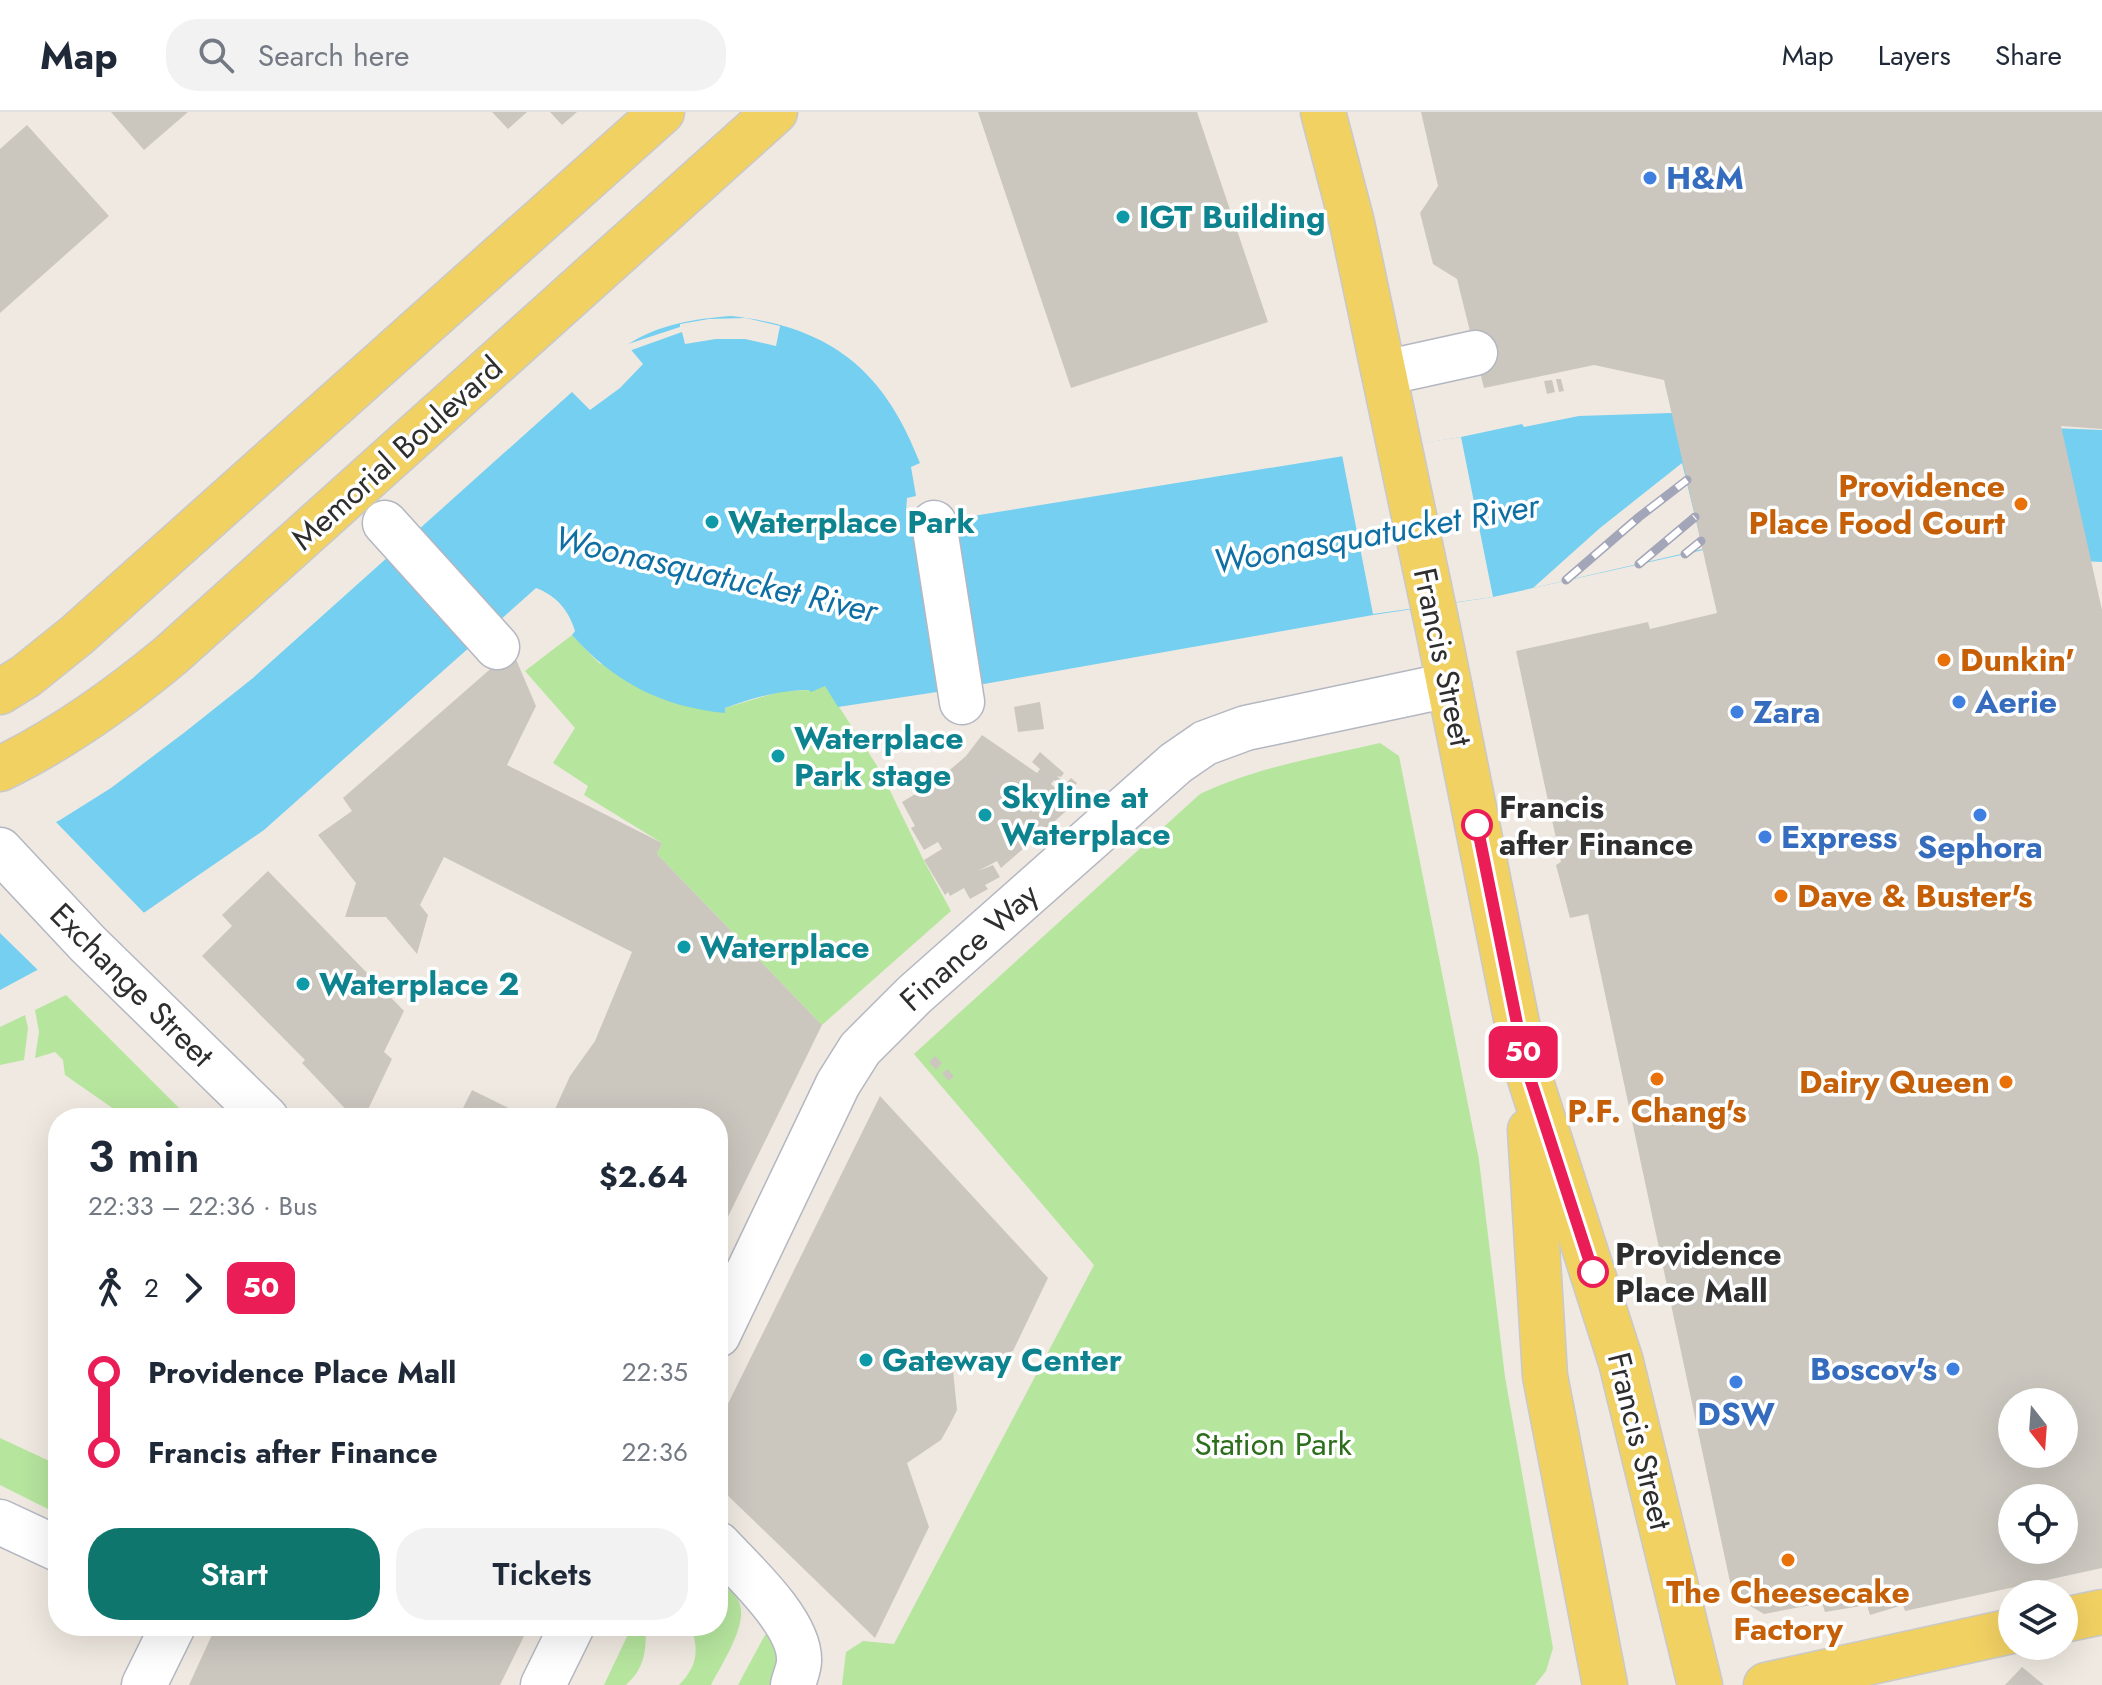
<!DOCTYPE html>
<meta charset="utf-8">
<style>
body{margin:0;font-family:Jost,sans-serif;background:#f2f2f3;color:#1f2937;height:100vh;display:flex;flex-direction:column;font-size:30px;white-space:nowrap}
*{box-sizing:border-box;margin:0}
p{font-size:26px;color:#747a83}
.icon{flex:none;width:44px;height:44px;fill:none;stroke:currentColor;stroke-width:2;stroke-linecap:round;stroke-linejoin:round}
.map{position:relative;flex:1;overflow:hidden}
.panel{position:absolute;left:48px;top:996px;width:680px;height:528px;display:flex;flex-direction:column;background:#fff;border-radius:32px;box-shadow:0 8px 32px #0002}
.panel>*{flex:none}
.badge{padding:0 16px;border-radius:12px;font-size:28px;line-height:52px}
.needle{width:52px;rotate:163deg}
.tools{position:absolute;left:1998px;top:1276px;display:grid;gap:16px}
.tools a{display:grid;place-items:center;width:80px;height:80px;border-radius:50%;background:#fff;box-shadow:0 8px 32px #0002;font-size:40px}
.map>.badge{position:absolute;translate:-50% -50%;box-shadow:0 0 0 4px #fff}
.legs{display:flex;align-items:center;gap:12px;height:88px;padding:0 40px;font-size:26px}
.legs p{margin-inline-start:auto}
.summary{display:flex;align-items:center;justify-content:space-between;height:136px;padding:0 40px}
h1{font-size:44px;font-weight:600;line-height:60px}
.cta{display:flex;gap:16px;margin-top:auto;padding:16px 40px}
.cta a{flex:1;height:92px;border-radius:32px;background:#0f766e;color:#fff;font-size:32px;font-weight:600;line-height:92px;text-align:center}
.cta a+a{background:#f2f2f3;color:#1f2937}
ul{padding:0 40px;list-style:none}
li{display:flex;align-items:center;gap:28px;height:80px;font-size:30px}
li i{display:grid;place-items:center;width:12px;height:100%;margin:0 10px;background:currentColor}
li i::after{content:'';width:20px;height:20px;margin:-10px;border:6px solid;border-radius:50%;background:#fff}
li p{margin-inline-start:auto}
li:first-child i{background:linear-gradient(#0000 50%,currentColor 0)}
li:last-child i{background:linear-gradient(currentColor 50%,#0000 0)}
header{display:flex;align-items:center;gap:48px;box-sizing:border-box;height:112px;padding:0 40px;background:#fff;border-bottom:2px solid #e0e1e3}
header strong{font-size:38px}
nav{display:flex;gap:44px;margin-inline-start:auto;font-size:28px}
.search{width:560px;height:72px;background:#f2f2f3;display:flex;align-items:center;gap:20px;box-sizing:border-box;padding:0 28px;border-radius:32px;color:#747a83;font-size:30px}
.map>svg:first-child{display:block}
.green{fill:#b6e59e}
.water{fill:#75cff0}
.pier{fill:#efe9e1}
.building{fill:#cbc7bf;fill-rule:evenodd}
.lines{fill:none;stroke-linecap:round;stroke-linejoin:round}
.minor-casing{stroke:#b4b7c1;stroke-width:47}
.major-casing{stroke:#c9c9c9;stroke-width:47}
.minor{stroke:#fff;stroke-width:44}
.major{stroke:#f2d163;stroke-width:44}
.rail-casing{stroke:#a3a6b8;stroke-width:9}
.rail{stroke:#fff;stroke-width:6;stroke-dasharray:18;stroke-linecap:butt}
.line-1-casing{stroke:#fff;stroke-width:18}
.line-1{stroke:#ea1d57;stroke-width:12}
.shop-dot{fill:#3f7fe0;stroke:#fff;stroke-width:3}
.culture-dot{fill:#0f9aa8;stroke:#fff;stroke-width:3}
.food-dot{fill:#e8710a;stroke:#fff;stroke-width:3}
.stop-1-dot{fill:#fff;stroke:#ea1d57;stroke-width:4}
.labels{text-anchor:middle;stroke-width:7;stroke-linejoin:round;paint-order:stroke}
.shop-label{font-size:32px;font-weight:bold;fill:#366cbe;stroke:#fff;text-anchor:start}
.culture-label{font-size:32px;font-weight:bold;fill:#0d838f;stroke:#fff;text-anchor:start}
.street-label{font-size:32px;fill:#2e2e2e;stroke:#fff}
.food-label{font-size:32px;font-weight:bold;fill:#c56008;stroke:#fff;text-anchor:end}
.stop-label{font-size:32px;font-weight:bold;fill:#2e2e2e;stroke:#fff;text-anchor:start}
.park-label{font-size:32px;fill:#2c6e1b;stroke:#fff}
.water-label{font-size:34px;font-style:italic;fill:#0d6fa3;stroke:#fff}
</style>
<header>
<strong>Map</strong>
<div class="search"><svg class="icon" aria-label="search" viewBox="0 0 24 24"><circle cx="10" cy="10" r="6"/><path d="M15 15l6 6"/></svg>Search here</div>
<nav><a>Map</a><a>Layers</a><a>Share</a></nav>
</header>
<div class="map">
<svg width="2102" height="1573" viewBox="0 0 2102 1573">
<rect width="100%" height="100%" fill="#efe9e1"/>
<path class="green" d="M 572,523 L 599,551 L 725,600 L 725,596 L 782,579 L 810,578 L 825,573 L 881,660 L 923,747 L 951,799 L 822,913 L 657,742 L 662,731 L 584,683 L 588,674 L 553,651 L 575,616 L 525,559 Z
M 1380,631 L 1399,644 L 1479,1048 L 1505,1265 L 1553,1536 L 1546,1559 L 1535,1573 L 842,1573 L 846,1540 L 863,1529 L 894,1532 L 1094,1153 L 914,942 L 1200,682 C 1257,655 1319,645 1380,631 Z
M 66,883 L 189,1006 L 119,1006 L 111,995 L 65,963 L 63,948 L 55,940 L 35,946 L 39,920 L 35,898 Z
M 25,903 L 28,916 L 24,948 L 0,953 L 0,915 Z
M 0,1326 L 58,1353 L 58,1402 L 0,1373 Z
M 718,1467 C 725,1474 735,1481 739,1490 C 749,1512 721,1553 711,1573 L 679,1573 C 697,1555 700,1537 690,1514 L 718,1514 Z
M 632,1514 L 646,1514 C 646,1539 645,1556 626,1573 L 604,1573 Z
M 769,1522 C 781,1536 779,1557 771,1573 L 738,1573 L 765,1523 Z"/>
<path class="water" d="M 731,204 C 831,215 884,258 920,351 L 911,355 L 916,384 L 907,386 L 906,400 L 911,414 L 1461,325 L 1522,312 L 1524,315 L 1579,304 L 1671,301 L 2102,318 L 2102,450 L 1735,431 L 1493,485 L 1373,503 L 950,578 L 838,595 L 825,574 L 811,580 L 809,578 C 779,578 753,586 725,596 L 725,601 C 662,595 614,570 572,523 L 575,519 C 569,499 557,484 536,476 L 264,718 L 145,800 L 0,878 L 0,739 L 60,708 L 111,676 L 185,620 L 253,566 L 572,280 L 590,298 L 620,276 L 643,252 L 627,233 C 659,212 694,207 731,204 Z"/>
<path class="pier" d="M 746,206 L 780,214 L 776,234 L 745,227 L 716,227 L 685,232 L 682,220 L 629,239 L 625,233 L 680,215 L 680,212 L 709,207 Z
M 1461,325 L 1493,485 L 1373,502 L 1342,343 Z
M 1682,351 L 1703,437 L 1533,476 L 1600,416 Z
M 53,707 L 147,804 L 41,861 L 0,821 L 0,734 Z"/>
<path class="building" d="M 111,0 L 188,0 L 144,38 Z
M 492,0 L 527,0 L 508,17 Z
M 550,0 L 577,0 L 562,13 Z
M 978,0 L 1197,0 L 1268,210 L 1071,276 Z
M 1421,0 L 2102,0 L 2102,317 L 2061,314 L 2102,498 L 2102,1456 L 1905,1499 L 1903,1493 L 1870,1503 L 1867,1493 L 1825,1500 L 1822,1491 L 1764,1502 L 1733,1484 L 1588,802 L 1570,806 L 1556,753 L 1561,750 L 1516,539 L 1648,510 L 1650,517 L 1717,501 L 1664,268 L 1594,253 L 1484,276 L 1457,167 L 1433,152 L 1420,101 L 1438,74 ZM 2012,1290 L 2064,1290 L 2064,1342 L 2012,1342 ZM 2012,1386 L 2064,1386 L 2064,1438 L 2012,1438 Z
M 27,13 L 109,104 L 0,201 L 0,37 Z
M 1556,267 L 1561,267 L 1564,279 L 1559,280 Z
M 1552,268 L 1555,280 L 1547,282 L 1544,269 Z
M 512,538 L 536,594 L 507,653 L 662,731 L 657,742 L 822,913 L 718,1125 L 718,1006 L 551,1006 L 570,964 L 595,929 L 632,840 L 444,745 L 420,793 L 428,803 L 417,842 L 386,805 L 345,805 L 356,771 L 318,723 L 352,699 L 343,686 Z
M 1040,590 L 1044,617 L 1018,620 L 1014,595 Z
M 982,623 L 1037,661 L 1040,657 L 1032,650 L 1040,640 L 1064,661 L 1061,665 L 1057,664 L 1061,668 L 1058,671 L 1054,668 L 1051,672 L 1073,693 L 1001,756 L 997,749 L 978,759 L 993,753 L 1000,765 L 985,773 L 988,777 L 970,787 L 964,776 L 950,784 L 948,780 L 945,783 L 924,748 L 942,737 L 938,730 L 924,738 L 911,716 L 915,714 L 902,690 L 937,669 L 966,644 Z
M 1071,666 L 1077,671 L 1071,677 L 1065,672 Z
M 268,759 L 404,899 L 384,940 L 392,947 L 364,1006 L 354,1006 L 302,951 L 305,948 L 202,844 L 232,814 L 222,803 Z
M 935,944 L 942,951 L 936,958 L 929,950 Z
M 948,957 L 954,965 L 948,969 L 942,961 Z
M 472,978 L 529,1006 L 458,1006 Z
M 880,984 L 1048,1166 L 1013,1239 L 953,1258 L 957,1298 L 950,1312 L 941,1328 L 907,1351 L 929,1415 L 875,1526 L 719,1375 L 718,1312 Z
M 216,1514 L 529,1514 L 500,1573 L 189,1573 Z
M 2022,1555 L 2044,1573 L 2005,1573 Z"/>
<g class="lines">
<defs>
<path id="minor" d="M 1384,261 L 1475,241
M 385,411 L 497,535
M 934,411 L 962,590
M 0,738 L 88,832 L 266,1006
M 718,1223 L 838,972 L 860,937 L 914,883 L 1176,651 L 1205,631 L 1246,616 L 1449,573
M 0,1410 L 58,1437
M 718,1432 C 742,1458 801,1511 799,1549 C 799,1556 795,1565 793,1573
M 144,1573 L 173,1514
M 543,1573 L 572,1514"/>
<path id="major" d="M 1323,0 L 1352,111 L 1439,522 L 1525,951 L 1621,1250 L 1700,1573
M 0,580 L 26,564 L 77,523 L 662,0
M 0,657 C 62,627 118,587 171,543 L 775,0
M 1530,1018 L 1545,1264 L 1605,1573
M 2064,1508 L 2102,1500
M 1766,1573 L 2012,1519"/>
</defs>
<use href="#minor" class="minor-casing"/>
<use href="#major" class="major-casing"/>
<use href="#minor" class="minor"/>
<use href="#major" class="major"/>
<defs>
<path id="rail" d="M 1685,442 L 1701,429
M 1639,452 L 1695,405
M 1566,468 L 1639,405 L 1687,368"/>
</defs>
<use href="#rail" class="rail-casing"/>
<use href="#rail" class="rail"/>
</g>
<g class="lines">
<defs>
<path id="line-1" d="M 1477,713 L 1525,951 L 1593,1160"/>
</defs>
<use href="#line-1" class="line-1-casing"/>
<use href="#line-1" class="line-1"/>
</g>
<g class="shop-dot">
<circle cx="1650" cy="66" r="8"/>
<circle cx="1959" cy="590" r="8"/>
<circle cx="1737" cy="600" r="8"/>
<circle cx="1980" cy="703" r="8"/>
<circle cx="1765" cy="725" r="8"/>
<circle cx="1953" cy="1257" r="8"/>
<circle cx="1736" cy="1270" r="8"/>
</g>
<g class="culture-dot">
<circle cx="1123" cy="105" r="8"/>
<circle cx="712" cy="410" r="8"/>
<circle cx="778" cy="644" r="8"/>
<circle cx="985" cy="703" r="8"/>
<circle cx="684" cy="835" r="8"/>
<circle cx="303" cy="872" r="8"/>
<circle cx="866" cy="1248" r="8"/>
</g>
<g class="food-dot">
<circle cx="2021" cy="392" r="8"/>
<circle cx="1944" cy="548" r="8"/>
<circle cx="1781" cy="784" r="8"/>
<circle cx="1657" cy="967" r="8"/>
<circle cx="2006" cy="970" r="8"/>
<circle cx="1788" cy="1448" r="8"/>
</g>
<g class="stop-1-dot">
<circle cx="1477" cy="713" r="14"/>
<circle cx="1593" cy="1160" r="14"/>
</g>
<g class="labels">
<g class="shop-label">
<text x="1666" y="77">H&amp;M</text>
<text x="1975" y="601">Aerie</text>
<text x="1753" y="611">Zara</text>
<text x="1781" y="736">Express</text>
<text x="1980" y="746" text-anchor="middle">Sephora</text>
<text x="1937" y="1268" text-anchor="end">Boscov's</text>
<text x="1736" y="1313" text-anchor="middle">DSW</text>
</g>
<g class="culture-label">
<text x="1139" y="116">IGT Building</text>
<text x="728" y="421">Waterplace Park</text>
<text x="794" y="637">Waterplace<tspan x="794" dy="37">Park stage</tspan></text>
<text x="1001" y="696">Skyline at<tspan x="1001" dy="37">Waterplace</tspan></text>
<text x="700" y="846">Waterplace</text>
<text x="319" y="883">Waterplace 2</text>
<text x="882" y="1259">Gateway Center</text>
</g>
<g class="street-label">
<text transform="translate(397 341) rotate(-42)" y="11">Memorial Boulevard</text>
<text transform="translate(1443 545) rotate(78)" y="11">Francis Street</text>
<text transform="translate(969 835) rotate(-42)" y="11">Finance Way</text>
<text transform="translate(132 873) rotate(45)" y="11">Exchange Street</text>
<text transform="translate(1640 1329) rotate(76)" y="11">Francis Street</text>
</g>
<g class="food-label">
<text x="2005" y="385">Providence<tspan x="2005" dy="37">Place Food Court</tspan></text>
<text x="1960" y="559" text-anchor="start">Dunkin'</text>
<text x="1797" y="795" text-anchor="start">Dave &amp; Buster's</text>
<text x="1990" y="981">Dairy Queen</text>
<text x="1657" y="1010" text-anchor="middle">P.F. Chang's</text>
<text x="1788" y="1491" text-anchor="middle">The Cheesecake<tspan x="1788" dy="37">Factory</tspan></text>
</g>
<g class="stop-label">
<text x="1499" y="706">Francis<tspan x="1499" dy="37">after Finance</tspan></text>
<text x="1615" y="1153">Providence<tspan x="1615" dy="37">Place Mall</tspan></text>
</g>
<g class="park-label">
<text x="1273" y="1343">Station Park</text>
</g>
<g class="water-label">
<text transform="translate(1376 421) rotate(-10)" y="12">Woonasquatucket River</text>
<text transform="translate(716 462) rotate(13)" y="12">Woonasquatucket River</text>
</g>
</g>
</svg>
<div class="tools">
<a><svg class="needle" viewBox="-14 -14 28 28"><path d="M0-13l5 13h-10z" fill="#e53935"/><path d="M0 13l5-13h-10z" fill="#747a83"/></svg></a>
<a><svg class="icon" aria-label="locate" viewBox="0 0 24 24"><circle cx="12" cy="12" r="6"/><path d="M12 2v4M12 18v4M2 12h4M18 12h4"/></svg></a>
<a><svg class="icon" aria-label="layers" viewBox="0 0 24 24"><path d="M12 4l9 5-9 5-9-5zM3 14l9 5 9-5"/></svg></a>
</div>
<b class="badge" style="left:1523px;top:940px;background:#ea1d57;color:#fff">50</b>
<section class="panel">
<div class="summary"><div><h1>3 min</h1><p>22:33 – 22:36 · Bus</p></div><b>$2.64</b></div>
<div class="legs"><svg class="icon" aria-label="walk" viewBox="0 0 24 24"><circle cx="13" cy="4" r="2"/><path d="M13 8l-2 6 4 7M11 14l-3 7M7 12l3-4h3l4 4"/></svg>2<svg class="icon" aria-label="forward" viewBox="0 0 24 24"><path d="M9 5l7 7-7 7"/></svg><b class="badge" style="background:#ea1d57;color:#fff">50</b></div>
<ul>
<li><i style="color:#ea1d57"></i><b>Providence Place Mall</b><p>22:35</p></li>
<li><i style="color:#ea1d57"></i><b>Francis after Finance</b><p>22:36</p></li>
</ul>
<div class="cta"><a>Start</a><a>Tickets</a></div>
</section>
</div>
